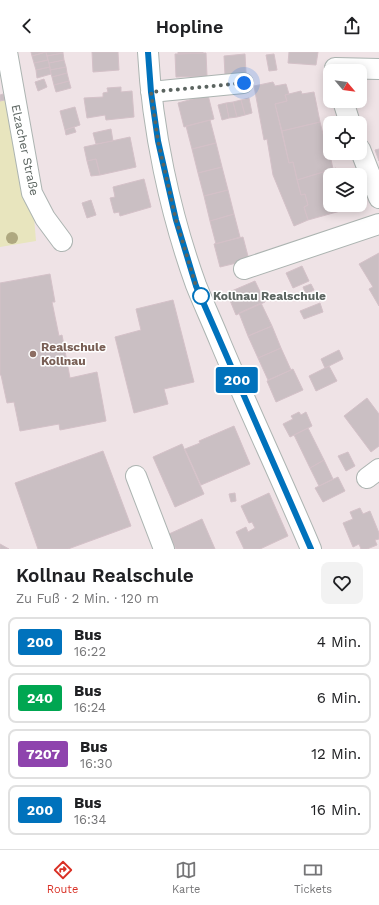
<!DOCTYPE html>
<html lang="de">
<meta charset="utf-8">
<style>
body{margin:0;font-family:"Work Sans",sans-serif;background:#f2f2f2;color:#202124;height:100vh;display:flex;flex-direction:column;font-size:15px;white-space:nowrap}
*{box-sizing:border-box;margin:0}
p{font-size:13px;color:#757577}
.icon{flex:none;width:22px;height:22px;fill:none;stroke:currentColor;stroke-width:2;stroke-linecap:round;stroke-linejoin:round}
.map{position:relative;height:497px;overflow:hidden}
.side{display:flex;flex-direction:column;background:#fff;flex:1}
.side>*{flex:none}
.badge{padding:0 8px;border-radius:3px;font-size:14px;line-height:26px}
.needle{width:26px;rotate:119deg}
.tools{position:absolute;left:323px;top:12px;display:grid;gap:8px}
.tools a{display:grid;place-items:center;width:44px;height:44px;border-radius:8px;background:#fff;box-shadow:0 2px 10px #0003;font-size:20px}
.you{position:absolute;width:20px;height:20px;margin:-10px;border:3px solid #fff;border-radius:50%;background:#1a73e8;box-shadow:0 0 0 6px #1a73e833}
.map>.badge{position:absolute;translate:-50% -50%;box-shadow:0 0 0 2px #fff}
.round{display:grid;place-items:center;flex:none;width:42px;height:42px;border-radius:8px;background:#f2f2f2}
.headline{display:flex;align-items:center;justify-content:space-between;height:68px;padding:0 16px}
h1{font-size:19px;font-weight:600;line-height:30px}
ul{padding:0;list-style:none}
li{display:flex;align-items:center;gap:12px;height:50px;margin:0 8px 6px;padding:0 8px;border:2px solid #e0e0e0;border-radius:8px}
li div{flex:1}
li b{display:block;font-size:15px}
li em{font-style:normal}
li .badge{min-width:44px;font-weight:700;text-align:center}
header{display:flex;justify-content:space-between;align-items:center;height:52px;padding:0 16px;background:#fff;font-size:18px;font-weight:600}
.dock{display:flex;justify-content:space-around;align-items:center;height:56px;border-top:1px solid #e0e0e0;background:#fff;font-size:11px;color:#757577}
.dock a{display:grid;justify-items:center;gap:2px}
.dock .current{color:#d93025}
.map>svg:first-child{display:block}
.green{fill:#e8e5be}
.building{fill:#cabfc3;stroke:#d4c1c8}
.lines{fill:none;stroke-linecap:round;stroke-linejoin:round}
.minor-casing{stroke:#acb4b1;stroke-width:22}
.minor{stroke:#fff;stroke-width:20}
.tree{fill:#afa880}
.line-casing{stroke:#fff;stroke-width:9}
.line{stroke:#0072bc;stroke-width:6}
.walk{stroke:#5b6460;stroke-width:4;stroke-dasharray:0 7.2}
.stop-dot{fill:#fff;stroke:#0072bc;stroke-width:2}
.education-dot{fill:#8d6e63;stroke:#fff;stroke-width:1.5}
.labels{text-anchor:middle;stroke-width:3;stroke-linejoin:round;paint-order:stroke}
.street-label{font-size:12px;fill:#5b6460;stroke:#fff}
.stop-label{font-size:12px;font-weight:bold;fill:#5b6460;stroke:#fff;text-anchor:start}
.education-label{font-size:12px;font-weight:bold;fill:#785e54;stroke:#fff;text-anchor:start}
</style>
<header><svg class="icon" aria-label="back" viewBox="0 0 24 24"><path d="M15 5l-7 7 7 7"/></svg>Hopline<svg class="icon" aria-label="share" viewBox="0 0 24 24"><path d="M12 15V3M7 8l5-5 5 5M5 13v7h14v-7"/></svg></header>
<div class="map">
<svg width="379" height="497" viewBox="0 0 379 497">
<rect width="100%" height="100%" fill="#efe3e6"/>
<path class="green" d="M 14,46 L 32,141 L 36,189 L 0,195 L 0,49 Z"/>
<path class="building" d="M 31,0 L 46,0 L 32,4 Z
M 46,0 L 63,0 L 63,1 L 47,4 Z
M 46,0 L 48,8 L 34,11 L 32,4 Z
M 92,0 L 118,0 L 119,18 L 93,20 Z
M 178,0 L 203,0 L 203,1 L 178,2 Z
M 289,0 L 318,0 L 316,13 L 288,11 Z
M 63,1 L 64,8 L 49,11 L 47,4 Z
M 206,1 L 207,24 L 176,25 L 175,2 Z
M 245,2 L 246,21 L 225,23 L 224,4 Z
M 274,2 L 277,18 L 269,19 L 266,3 Z
M 48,8 L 50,15 L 36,18 L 34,11 Z
M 64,8 L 66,15 L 50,18 L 49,11 Z
M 50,15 L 51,22 L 37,26 L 36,18 Z
M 66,15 L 67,21 L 52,25 L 50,18 Z
M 67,21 L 69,29 L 54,33 L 52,25 Z
M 44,27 L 47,35 L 38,39 L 35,30 Z
M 69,29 L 71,36 L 56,40 L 54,33 Z
M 273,30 L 275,34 L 286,32 L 289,42 L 285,43 L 287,49 L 275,52 L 289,111 L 293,110 L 301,143 L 305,142 L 308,153 L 304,155 L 308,168 L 294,174 L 273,123 L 267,87 L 264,88 L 254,34 Z
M 121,35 L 121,40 L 132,39 L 134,65 L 106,68 L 105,63 L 87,66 L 84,46 L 103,45 L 103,41 L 108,40 L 107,36 Z
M 301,39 L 302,42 L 314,40 L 320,70 L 282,79 L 275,52 L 287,49 L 285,43 Z
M 3,42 L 5,48 L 0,49 L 0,43 Z
M 208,43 L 214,67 L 184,75 L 178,51 Z
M 249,46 L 252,61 L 245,63 L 241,48 Z
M 241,48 L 245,63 L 237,65 L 233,50 Z
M 233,50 L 237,65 L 229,66 L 226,51 Z
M 226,51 L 229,66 L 222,68 L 218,53 Z
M 75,55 L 80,73 L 65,78 L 60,59 Z
M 210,68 L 216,91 L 192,97 L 186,74 Z
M 320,70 L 326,94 L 328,93 L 333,117 L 297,128 L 293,110 L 289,111 L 282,79 Z
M 74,75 L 76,80 L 66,83 L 65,78 Z
M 111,77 L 113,89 L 96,92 L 93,81 Z
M 130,85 L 136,115 L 100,123 L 96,107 L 87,109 L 84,95 Z
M 216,91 L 222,115 L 198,121 L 192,97 Z
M 379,97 L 379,109 L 375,98 Z
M 96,107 L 100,123 L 91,124 L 87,109 Z
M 222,115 L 228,138 L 204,144 L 198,121 Z
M 336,116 L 338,123 L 330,123 L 330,153 L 350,153 L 351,156 L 308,168 L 304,155 L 308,153 L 305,142 L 301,143 L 297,128 Z
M 144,127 L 151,155 L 120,164 L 119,160 L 114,161 L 110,146 L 115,145 L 113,135 Z
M 228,138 L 234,162 L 210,169 L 204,144 Z
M 91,148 L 96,163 L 87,166 L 82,151 Z
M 234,162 L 240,185 L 216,192 L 210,169 Z
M 243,185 L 249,208 L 220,215 L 214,192 Z
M 379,201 L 379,254 L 369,237 L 373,235 L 359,212 Z
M 302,214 L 309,229 L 293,236 L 286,221 Z
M 50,222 L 55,250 L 52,250 L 59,284 L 62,283 L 70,326 L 97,320 L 106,369 L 60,378 L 59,372 L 20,379 L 14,350 L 7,351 L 1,323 L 0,323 L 0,231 Z
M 255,229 L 265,250 L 236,263 L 227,241 Z
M 311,232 L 314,238 L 306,242 L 303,235 Z
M 173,248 L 194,330 L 164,337 L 168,352 L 134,361 L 115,285 L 141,278 L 136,257 Z
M 261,251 L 272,274 L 248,284 L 239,261 Z
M 320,251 L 323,260 L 304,267 L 300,259 Z
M 272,274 L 281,296 L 258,306 L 248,284 Z
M 281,296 L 291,318 L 268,328 L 258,306 Z
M 339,298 L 343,307 L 325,316 L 321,307 Z
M 329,314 L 337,329 L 316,339 L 309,324 Z
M 293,317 L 303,338 L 276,350 L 267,329 Z
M 367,346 L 379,362 L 379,394 L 371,400 L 344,364 Z
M 299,360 L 301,363 L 306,360 L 312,374 L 290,385 L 283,372 L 293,367 L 291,364 Z
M 234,374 L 250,412 L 201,433 L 185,397 L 200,391 L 199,389 Z
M 308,376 L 324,408 L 310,416 L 294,383 Z
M 182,392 L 204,442 L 175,455 L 153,405 Z
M 103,399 L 131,474 L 68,497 L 38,497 L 15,431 Z
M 348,400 L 355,414 L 346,419 L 338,404 Z
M 324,408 L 333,427 L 319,434 L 310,416 Z
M 338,425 L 345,439 L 323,450 L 315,436 Z
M 235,441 L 236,449 L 231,450 L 229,442 Z
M 269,441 L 288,484 L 260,497 L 244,497 L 236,480 L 246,475 L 248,480 L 255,476 L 252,470 L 249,471 L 241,454 Z
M 360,456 L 363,462 L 370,459 L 379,481 L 379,487 L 375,488 L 377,493 L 367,497 L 361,497 L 359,492 L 353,495 L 343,471 L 353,467 L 350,460 Z
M 202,467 L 215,497 L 176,497 L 169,482 Z
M 0,492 L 9,497 L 0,497 Z"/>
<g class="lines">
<defs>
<path id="minor" d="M 7,0 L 32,141 L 45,166 L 62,189
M 148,0 C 152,77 170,161 196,233 C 204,253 213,272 221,292 C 250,361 282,428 311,497
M 335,16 L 379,17
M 151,40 L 243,31
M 343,49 L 350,71
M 360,97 L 379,146
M 244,217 L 379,172
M 136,424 L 164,497
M 367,426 L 379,417"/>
</defs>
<use href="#minor" class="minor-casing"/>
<use href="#minor" class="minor"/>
</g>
<circle class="tree" cx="12" cy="186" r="6"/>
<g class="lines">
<defs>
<path id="line" d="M 148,0 L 151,40 L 158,89 L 176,168 L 196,234 L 311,497"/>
</defs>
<use href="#line" class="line-casing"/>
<use href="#line" class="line"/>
<path class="walk" d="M 201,244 L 196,234 L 176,168 L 158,89 L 151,40 L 244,31"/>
</g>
<circle class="stop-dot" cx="201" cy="244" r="8"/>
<circle class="education-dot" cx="33" cy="302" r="4"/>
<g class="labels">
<g class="street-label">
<text transform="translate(25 98) rotate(78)" y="4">Elzacher Straße</text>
</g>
<g class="stop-label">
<text x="213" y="248">Kollnau Realschule</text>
</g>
<g class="education-label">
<text x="41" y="299">Realschule<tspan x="41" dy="14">Kollnau</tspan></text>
</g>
</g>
</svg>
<div class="tools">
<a><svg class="needle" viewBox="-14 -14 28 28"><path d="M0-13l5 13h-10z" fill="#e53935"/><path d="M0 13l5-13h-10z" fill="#757577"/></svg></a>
<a><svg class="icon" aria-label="locate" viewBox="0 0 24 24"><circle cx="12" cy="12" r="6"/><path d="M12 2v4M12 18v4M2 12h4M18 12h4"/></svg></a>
<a><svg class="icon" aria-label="layers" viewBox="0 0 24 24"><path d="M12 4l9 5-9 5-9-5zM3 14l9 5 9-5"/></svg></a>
</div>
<div class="you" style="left:244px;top:31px"></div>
<b class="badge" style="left:237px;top:328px;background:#0072bc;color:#fff">200</b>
</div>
<section class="side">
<div class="headline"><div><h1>Kollnau Realschule</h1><p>Zu Fuß · 2 Min. · 120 m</p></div><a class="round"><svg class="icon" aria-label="heart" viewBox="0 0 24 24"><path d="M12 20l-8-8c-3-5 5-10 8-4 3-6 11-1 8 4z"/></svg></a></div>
<ul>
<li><span class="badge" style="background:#0072bc;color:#fff">200</span><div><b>Bus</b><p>16:22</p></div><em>4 Min.</em></li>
<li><span class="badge" style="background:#00a651;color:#fff">240</span><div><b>Bus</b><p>16:24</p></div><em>6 Min.</em></li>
<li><span class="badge" style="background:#8e44ad;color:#fff">7207</span><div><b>Bus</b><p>16:30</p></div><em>12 Min.</em></li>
<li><span class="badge" style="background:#0072bc;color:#fff">200</span><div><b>Bus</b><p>16:34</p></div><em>16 Min.</em></li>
</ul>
</section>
<nav class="dock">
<a class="current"><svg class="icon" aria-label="directions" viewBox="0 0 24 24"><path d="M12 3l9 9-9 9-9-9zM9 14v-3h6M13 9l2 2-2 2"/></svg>Route</a>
<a><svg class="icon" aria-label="map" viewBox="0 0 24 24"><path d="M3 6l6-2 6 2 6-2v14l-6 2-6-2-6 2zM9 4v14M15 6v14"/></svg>Karte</a>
<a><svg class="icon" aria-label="tickets" viewBox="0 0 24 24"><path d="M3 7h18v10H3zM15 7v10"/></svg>Tickets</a>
</nav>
